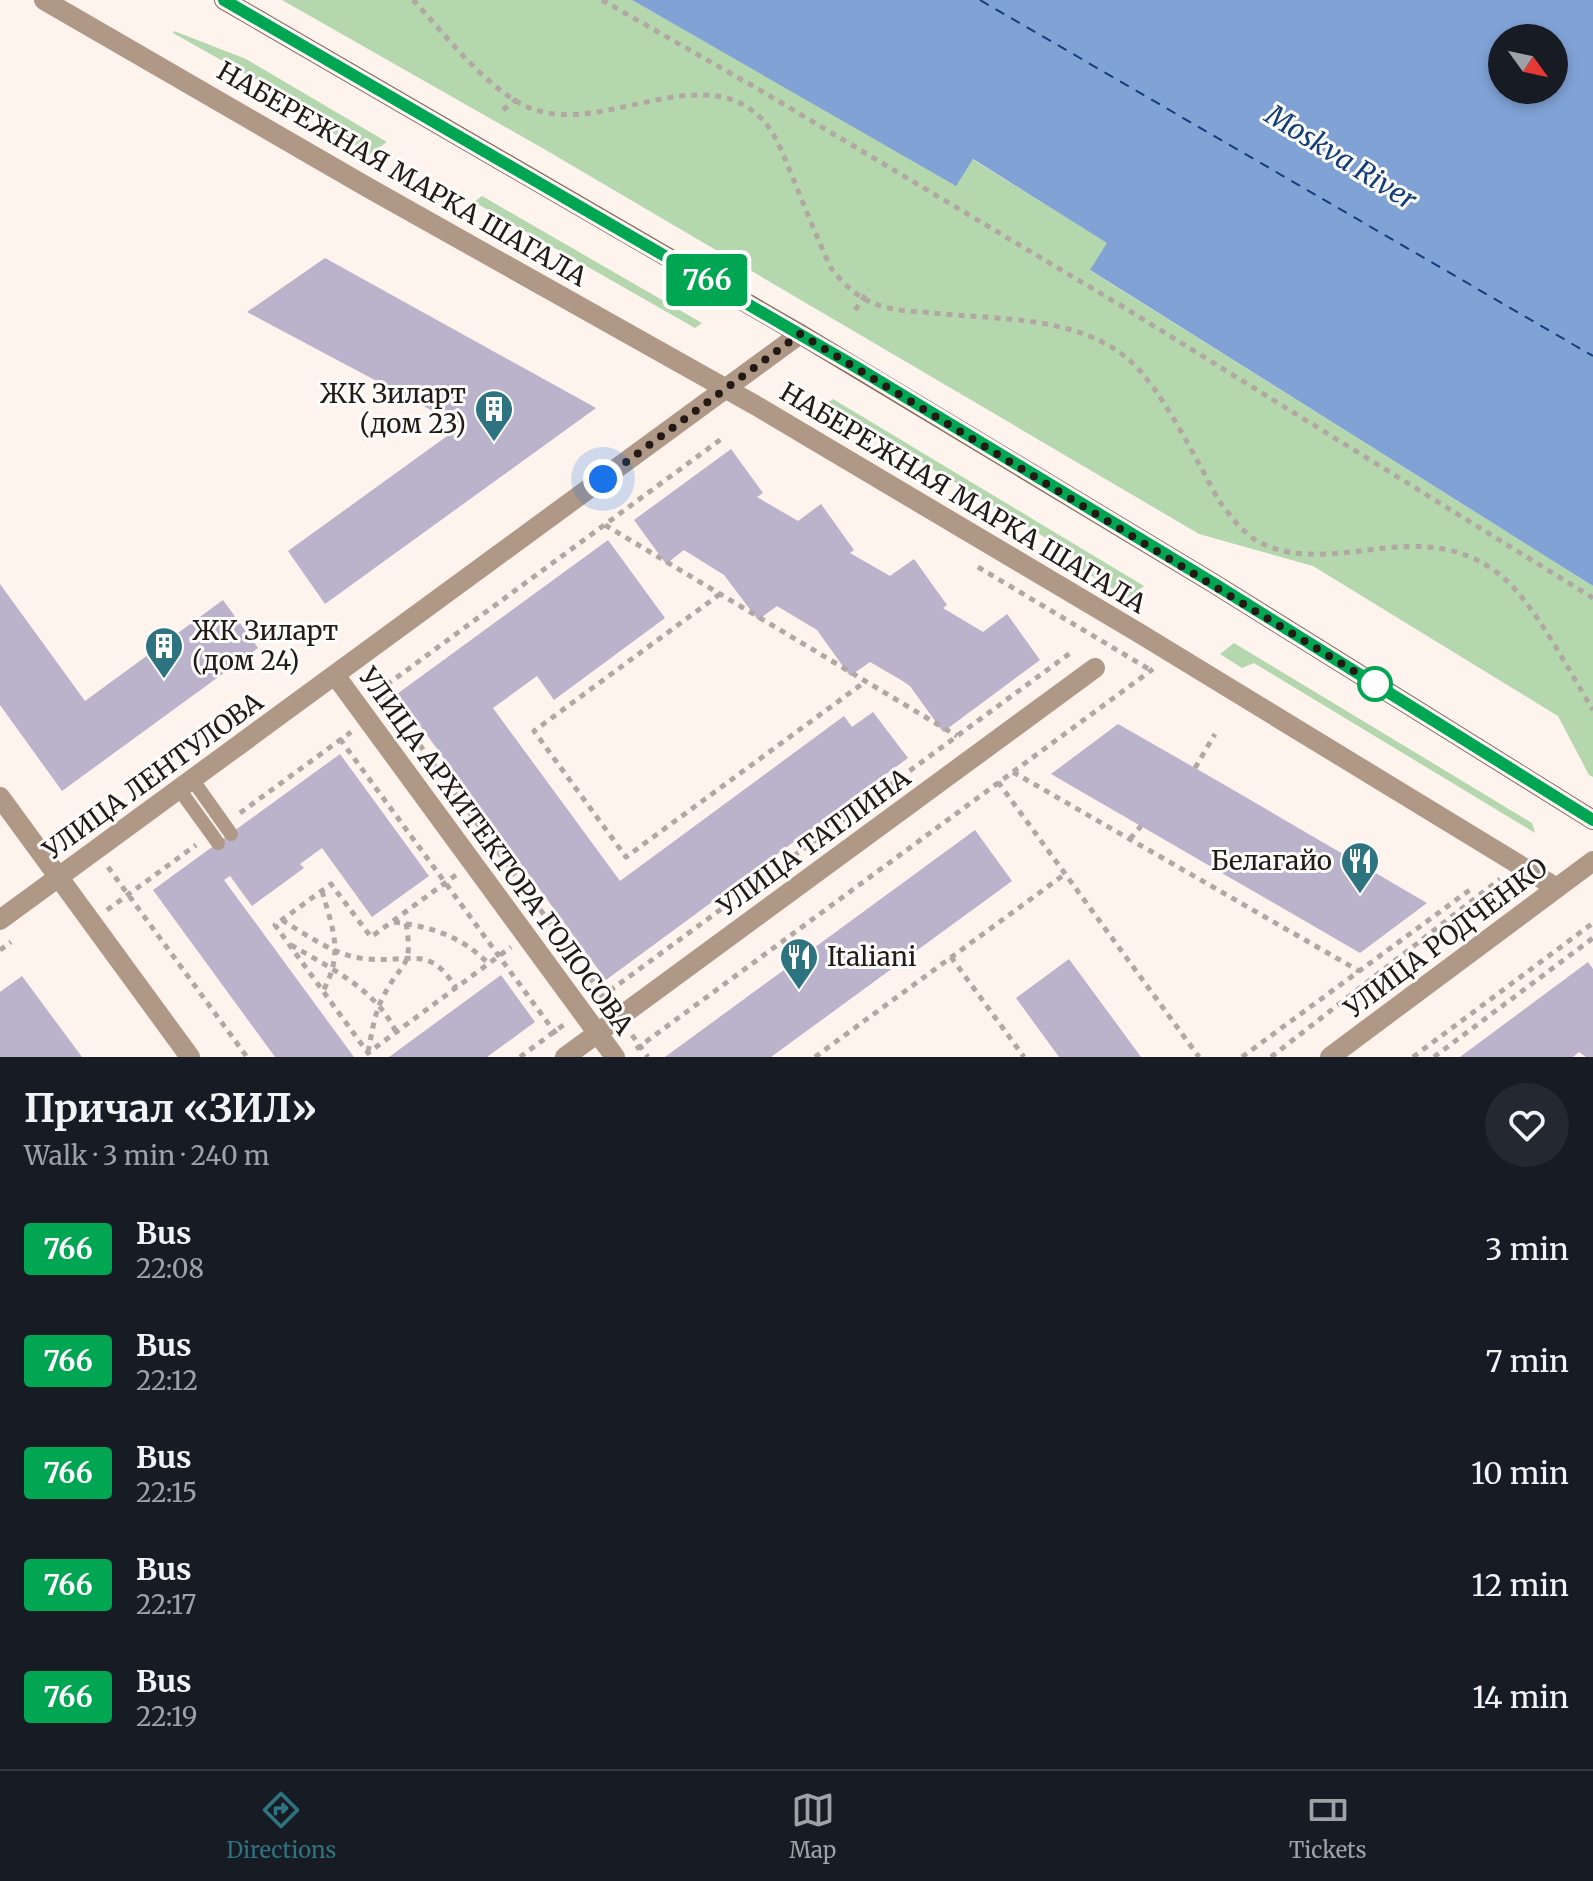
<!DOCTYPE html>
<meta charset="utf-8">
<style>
body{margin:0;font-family:Merriweather,serif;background:#242831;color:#f1f3f6;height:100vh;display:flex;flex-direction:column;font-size:30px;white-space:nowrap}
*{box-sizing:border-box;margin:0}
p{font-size:26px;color:#9ea1a6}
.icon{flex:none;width:44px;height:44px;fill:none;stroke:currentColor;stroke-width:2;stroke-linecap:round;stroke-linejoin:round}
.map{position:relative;height:1057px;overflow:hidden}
.sheet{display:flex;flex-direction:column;background:#171b24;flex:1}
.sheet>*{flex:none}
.badge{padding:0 16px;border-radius:6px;font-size:28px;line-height:52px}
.needle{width:52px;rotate:123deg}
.buttons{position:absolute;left:1488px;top:24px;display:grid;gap:16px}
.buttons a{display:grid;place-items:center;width:80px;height:80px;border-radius:50%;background:#171b24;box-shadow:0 4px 12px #0003;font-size:40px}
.you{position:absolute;width:40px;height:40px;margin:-20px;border:6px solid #fff;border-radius:50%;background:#1a73e8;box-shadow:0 0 0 12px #1a73e833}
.map>.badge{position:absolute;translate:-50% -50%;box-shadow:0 0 0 4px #fff}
.round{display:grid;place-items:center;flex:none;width:84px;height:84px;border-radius:42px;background:#242831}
.overview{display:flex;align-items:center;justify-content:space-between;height:136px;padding:0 24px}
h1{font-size:38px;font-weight:700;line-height:60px}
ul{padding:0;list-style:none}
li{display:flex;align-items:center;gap:24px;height:112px;padding:0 24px}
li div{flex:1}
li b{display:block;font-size:30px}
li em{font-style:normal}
li .badge{min-width:88px;font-weight:700;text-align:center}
.tabs{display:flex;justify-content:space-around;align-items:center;height:112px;border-top:2px solid #363941;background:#171b24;font-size:22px;color:#9ea1a6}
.tabs a{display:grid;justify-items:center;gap:4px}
.tabs .selected{color:#2d7380}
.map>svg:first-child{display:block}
.green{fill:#b4d7ae}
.water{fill:#80a2d5;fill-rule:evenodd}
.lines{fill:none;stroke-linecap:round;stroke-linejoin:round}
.ferry{stroke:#133e7a;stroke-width:2;stroke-dasharray:10 8;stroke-linecap:butt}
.building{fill:#bbb2cb}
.path{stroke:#b2a7a2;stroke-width:5;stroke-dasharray:6 6;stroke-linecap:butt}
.lane{stroke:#b09887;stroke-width:14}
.street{stroke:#b09887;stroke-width:20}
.secondary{stroke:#8d6b52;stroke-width:20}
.line-casing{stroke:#fff;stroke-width:18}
.line{stroke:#00a651;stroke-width:12}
.walk{stroke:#241a15;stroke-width:8;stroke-dasharray:0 14.4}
.stop-dot{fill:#fff;stroke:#00a651;stroke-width:4}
.labels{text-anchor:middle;stroke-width:6;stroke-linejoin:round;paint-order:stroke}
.street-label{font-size:26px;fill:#241a15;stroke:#fff}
.poi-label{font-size:26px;fill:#241a15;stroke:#fff;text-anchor:end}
.water-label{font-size:28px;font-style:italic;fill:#133e7a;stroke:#fff}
</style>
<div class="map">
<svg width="1593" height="1057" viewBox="0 0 1593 1057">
<rect width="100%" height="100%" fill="#fef3ed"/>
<path class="green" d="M 282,0 L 632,0 L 955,185 L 972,159 L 1108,243 L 1091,271 L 1593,586 L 1593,777 L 1589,775 L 1558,716 L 1313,566 L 1199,534 L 544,149 Z
M 174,31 L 246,59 L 387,142 L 370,154 L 327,130 L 324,118 L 173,33 Z
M 482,196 L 702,323 L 695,328 L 474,202 Z
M 833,399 L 1144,586 L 1128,598 L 1081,569 L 1077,557 L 826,404 Z
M 1234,643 L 1532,823 L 1535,833 L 1254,663 L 1242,668 L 1220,654 Z"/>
<path class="water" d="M 632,0 L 1593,0 L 1593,586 L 1090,270 L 1107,243 L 973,159 L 956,186 ZM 1502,38 L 1554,38 L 1554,90 L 1502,90 Z"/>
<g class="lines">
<path class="ferry" d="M 980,0 L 1593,356"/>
</g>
<path class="building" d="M 325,258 L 596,408 L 325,604 L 288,551 L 461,426 L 247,312 Z
M 731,449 L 763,493 L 757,497 L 798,521 L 821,504 L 854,550 L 850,553 L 890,576 L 914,559 L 947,605 L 943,608 L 983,632 L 1007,614 L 1040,660 L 943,732 L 910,686 L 901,680 L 870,662 L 850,676 L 817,630 L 777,606 L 758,620 L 724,575 L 684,550 L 666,564 L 634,520 Z
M 608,540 L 665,618 L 554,700 L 537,676 L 493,708 L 620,881 L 844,716 L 852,727 L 873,712 L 908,758 L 606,980 L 397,694 Z
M 0,584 L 85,701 L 223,600 L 258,648 L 62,791 L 0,705 Z
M 1118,724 L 1223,784 L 1427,903 L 1360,953 L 1051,774 Z
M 340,754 L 429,876 L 372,917 L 322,848 L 300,864 L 304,868 L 252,906 L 230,876 L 224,880 L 354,1057 L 275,1057 L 153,890 Z
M 975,830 L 1012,881 L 771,1057 L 665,1057 Z
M 1069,959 L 1119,1027 L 1141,1057 L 1059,1057 L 1016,998 Z
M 1588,962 L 1593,969 L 1593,1057 L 1586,1057 L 1579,1052 L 1573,1057 L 1460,1057 Z
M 501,975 L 535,1022 L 524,1030 L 487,1057 L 389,1057 Z
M 22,976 L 82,1057 L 0,1057 L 0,992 Z"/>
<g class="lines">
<path class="path" d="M 413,0 C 445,34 490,94 533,109 C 604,135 703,58 762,119 C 777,135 784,158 793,178 C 805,208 817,238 831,268 C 842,282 855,296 873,303 C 891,311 913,311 933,313 C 998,320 1074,315 1127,358 C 1162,387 1196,461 1220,502 C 1231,517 1245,536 1263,544 C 1336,577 1417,515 1495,571 C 1532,597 1568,670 1593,710
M 602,0 L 758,89 L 1120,305 L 1593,598
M 503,110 L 522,95
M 855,310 L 869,290
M 605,525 L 957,736
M 978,567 L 1152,671
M 720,594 L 534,731 L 626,857 L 866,681
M 370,677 L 605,998
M 377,692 L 724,437
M 340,739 L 556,1034
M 1195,768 L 1215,734
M 1013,772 L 1359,971
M 998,782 L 1199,1057
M 240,813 L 351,732
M 1130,839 L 1141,826
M 108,867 L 247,1057
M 456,875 L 371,937 L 331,884 L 275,925 L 368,1053 L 511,947
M 322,891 C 333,930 344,953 323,991
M 107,910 L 196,845
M 282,920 C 308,936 337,957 368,959 C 410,963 429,944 456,988
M 394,922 C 432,927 461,936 489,964
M 291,945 C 330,968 376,989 396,1032
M 0,950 L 11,942
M 951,957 L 1024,1057
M 600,998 L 1073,651
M 632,1035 L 648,1057
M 636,1049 L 1153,669
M 368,1052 C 372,1033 374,1014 383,997 C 401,960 414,971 406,923
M 520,1057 L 566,1023
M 815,1057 L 1065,874
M 1242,1057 L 1471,889
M 1271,1057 L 1500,879
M 1413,1057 L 1593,923
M 1434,1057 L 1593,938"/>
<path class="lane" d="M 192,779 L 231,834
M 179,789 L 218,843"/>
<path class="street" d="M 44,0 L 367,187 L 755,405 L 1139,633 L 1557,888
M 335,675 L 615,1057
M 0,797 L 190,1057
M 0,920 L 800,334
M 565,1057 L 1095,668
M 1330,1057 L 1593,861"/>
<path class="secondary" d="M 224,0 L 800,334 L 1213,583 L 1593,820"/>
</g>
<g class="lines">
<defs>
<path id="line" d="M 224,0 L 856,367 L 1213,583 L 1593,820"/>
</defs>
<use href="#line" class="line-casing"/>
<use href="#line" class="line"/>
<path class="walk" d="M 603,479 L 800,334 L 1375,684"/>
</g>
<defs>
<symbol id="building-pin" viewBox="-11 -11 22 30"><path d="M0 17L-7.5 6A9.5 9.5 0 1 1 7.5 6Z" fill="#2d7380" stroke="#fff"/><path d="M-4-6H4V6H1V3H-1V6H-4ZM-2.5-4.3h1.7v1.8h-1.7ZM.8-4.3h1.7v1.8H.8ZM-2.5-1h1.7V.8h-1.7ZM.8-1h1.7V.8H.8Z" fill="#fff"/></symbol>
<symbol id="restaurant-pin" viewBox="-11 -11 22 30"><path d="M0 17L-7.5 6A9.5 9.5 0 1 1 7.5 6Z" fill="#2d7380" stroke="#fff"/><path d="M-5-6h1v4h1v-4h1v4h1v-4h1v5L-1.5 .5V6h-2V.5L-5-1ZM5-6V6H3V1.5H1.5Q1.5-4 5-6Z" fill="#fff"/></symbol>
</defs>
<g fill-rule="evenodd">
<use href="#building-pin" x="472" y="387" width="44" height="60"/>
<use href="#building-pin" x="142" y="624" width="44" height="60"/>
<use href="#restaurant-pin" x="1338" y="839" width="44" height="60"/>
<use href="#restaurant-pin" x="777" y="935" width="44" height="60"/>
</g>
<circle class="stop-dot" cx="1375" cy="684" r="16"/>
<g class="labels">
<g class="street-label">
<text transform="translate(402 174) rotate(30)" y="9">НАБЕРЕЖНАЯ МАРКА ШАГАЛА</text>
<text transform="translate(963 498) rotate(31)" y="9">НАБЕРЕЖНАЯ МАРКА ШАГАЛА</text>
<text transform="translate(153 776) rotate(-36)" y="9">УЛИЦА ЛЕНТУЛОВА</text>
<text transform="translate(814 842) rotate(-36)" y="9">УЛИЦА ТАТЛИНА</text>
<text transform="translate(496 851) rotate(54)" y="9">УЛИЦА АРХИТЕКТОРА ГОЛОСОВА</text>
<text transform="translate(1446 938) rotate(-37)" y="9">УЛИЦА РОДЧЕНКО</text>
</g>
<g class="poi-label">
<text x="466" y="403">ЖК Зиларт<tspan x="466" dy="30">(дом 23)</tspan></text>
<text x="192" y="640" text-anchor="start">ЖК Зиларт<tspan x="192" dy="30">(дом 24)</tspan></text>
<text x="1332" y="870">Белагайо</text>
<text x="827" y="966" text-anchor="start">Italiani</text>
</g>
<g class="water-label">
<text transform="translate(1341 157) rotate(32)" y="10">Moskva River</text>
</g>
</g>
</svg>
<div class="buttons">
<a><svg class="needle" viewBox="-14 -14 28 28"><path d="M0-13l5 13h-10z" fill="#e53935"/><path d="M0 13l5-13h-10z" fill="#9ea1a6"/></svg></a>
</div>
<div class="you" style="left:603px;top:479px"></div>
<b class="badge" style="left:707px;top:280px;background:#00a651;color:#fff">766</b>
</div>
<section class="sheet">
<div class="overview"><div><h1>Причал «ЗИЛ»</h1><p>Walk · 3 min · 240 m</p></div><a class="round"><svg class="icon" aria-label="heart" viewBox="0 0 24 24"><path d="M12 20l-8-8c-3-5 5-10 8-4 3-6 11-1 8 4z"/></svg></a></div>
<ul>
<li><span class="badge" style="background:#00a651;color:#fff">766</span><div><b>Bus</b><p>22:08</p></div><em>3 min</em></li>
<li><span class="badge" style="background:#00a651;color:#fff">766</span><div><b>Bus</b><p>22:12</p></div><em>7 min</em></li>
<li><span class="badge" style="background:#00a651;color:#fff">766</span><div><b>Bus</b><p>22:15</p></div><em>10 min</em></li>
<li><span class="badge" style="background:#00a651;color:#fff">766</span><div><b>Bus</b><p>22:17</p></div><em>12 min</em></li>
<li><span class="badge" style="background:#00a651;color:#fff">766</span><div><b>Bus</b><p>22:19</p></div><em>14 min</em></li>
</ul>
</section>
<nav class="tabs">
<a class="selected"><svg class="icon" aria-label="directions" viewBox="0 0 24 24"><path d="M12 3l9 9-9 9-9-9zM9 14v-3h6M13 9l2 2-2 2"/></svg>Directions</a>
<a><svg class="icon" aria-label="map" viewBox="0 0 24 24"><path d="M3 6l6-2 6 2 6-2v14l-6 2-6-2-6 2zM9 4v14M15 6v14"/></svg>Map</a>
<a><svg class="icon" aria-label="tickets" viewBox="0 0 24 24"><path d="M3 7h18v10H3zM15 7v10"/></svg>Tickets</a>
</nav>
